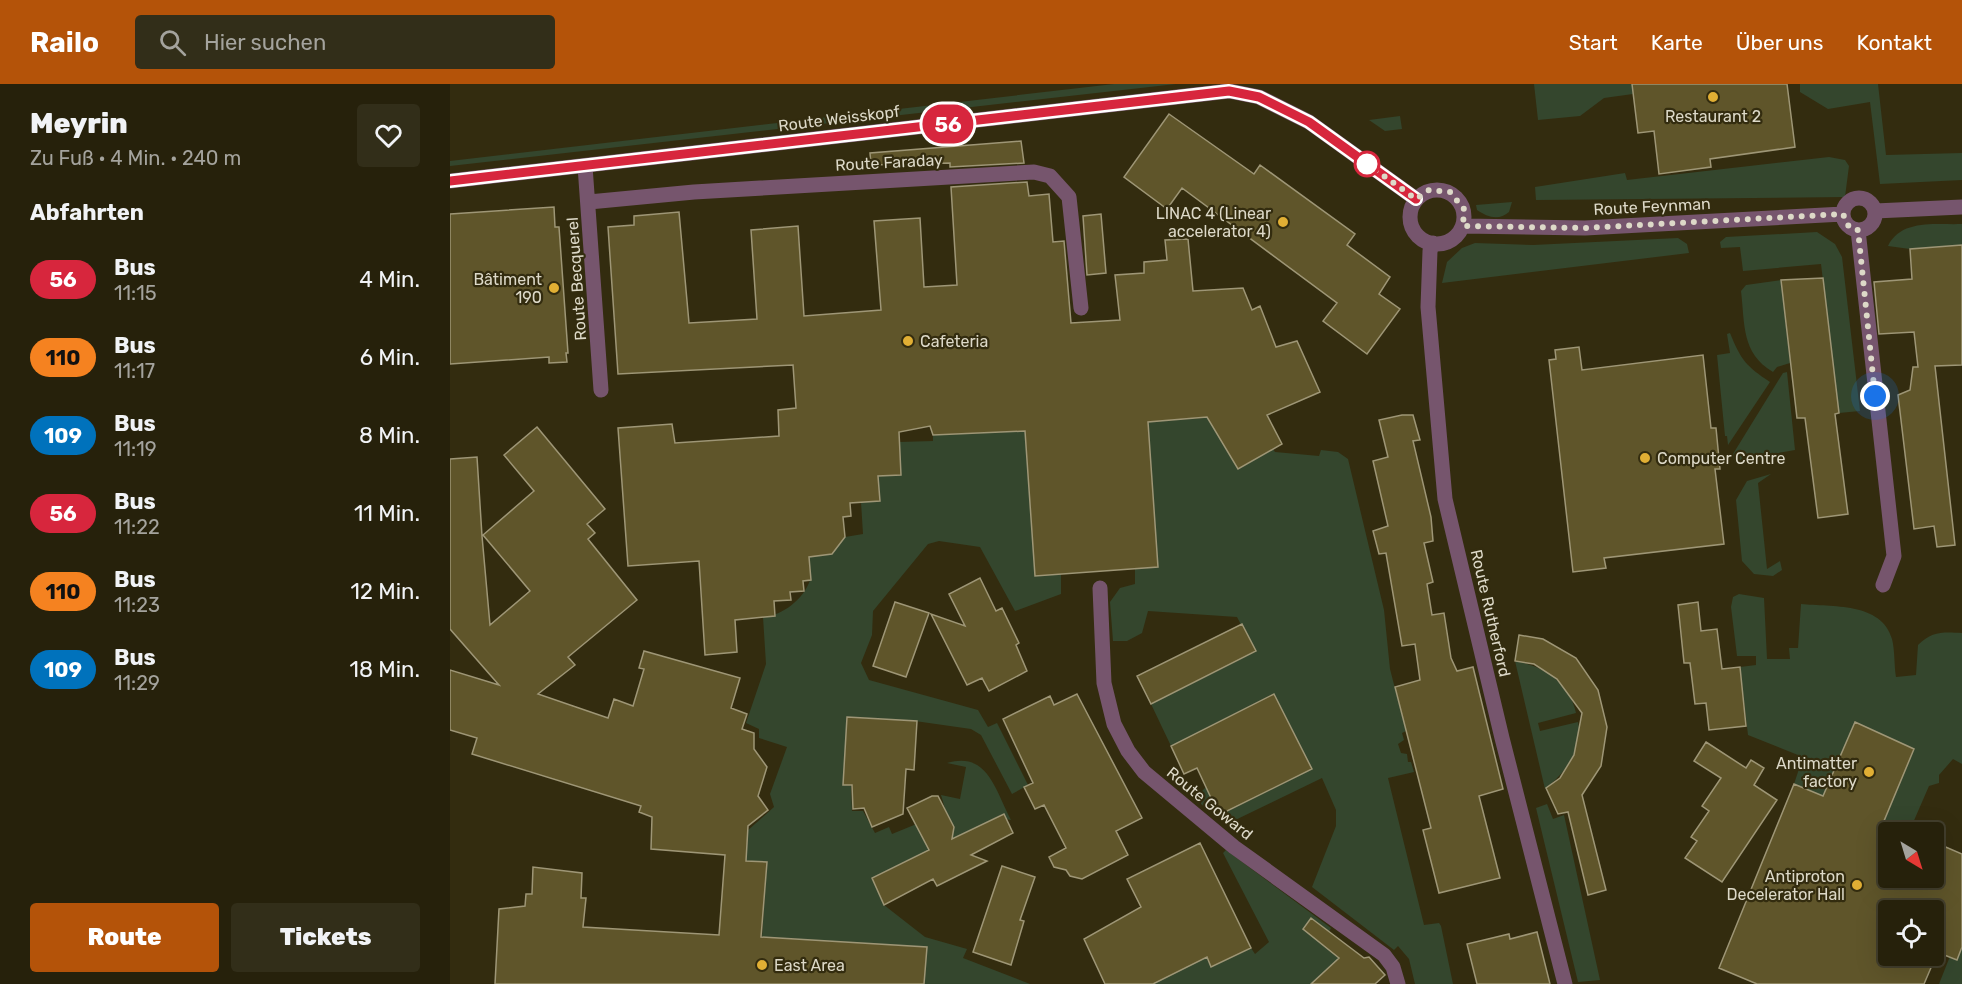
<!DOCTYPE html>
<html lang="de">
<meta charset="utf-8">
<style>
body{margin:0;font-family:Rubik,sans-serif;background:#322e19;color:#f1f3f6;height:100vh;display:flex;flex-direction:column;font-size:22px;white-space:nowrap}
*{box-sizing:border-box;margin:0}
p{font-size:20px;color:#a4a39d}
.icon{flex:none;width:33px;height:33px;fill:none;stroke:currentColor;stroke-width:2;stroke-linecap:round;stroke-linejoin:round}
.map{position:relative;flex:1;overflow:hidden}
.drawer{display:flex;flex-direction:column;background:#26210b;width:450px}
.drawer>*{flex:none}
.badge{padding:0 12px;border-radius:20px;font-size:21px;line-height:39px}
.needle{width:39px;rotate:142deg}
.buttons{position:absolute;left:1428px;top:738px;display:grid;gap:12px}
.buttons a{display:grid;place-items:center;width:66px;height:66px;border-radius:6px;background:#26210b;box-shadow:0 6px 24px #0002,0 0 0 2px #423e2c;font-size:30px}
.you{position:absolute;width:30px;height:30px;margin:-15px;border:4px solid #fff;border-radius:50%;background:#1a73e8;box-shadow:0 0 0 9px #1a73e833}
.map>.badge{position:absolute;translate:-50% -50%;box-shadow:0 0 0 3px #fff}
h2{padding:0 30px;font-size:22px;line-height:54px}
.round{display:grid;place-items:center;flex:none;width:63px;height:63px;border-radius:6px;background:#322e19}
.overview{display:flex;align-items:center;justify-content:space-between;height:102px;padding:0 30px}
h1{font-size:28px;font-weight:800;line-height:45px}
.primary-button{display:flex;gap:12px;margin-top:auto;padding:12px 30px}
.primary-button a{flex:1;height:69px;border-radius:6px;background:#b45309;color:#fff;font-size:24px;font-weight:800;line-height:69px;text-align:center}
.primary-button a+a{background:#322e19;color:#f1f3f6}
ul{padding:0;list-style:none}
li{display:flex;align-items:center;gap:18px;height:78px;padding:0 30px}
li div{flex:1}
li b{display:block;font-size:22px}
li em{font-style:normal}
li .badge{min-width:66px;font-weight:700;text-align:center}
header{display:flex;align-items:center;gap:36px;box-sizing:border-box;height:84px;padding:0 30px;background:#b45309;color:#fff}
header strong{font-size:28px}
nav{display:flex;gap:33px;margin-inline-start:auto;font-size:21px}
.search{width:420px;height:54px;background:#322e19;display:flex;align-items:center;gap:15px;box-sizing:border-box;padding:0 21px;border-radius:6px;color:#a4a39d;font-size:22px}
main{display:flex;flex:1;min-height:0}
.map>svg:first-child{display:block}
.green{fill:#34462d}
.building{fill:#5f552a;stroke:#9e9676;stroke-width:1.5}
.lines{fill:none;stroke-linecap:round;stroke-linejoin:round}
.minor{stroke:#76556d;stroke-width:15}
.line-casing{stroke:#fff;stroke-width:14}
.line{stroke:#d7263d;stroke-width:9}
.walk{stroke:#ddd9c8;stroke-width:6;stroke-dasharray:0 10.8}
.poi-dot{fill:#e1af34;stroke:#332c0f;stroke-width:2}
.stop-dot{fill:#fff;stroke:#d7263d;stroke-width:3}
.labels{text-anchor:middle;stroke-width:4.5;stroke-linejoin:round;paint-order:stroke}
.poi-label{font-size:16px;fill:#ddd9c8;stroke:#332c0f;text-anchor:end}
.street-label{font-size:16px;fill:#ddd9c8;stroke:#332c0f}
</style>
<header>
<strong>Railo</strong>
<div class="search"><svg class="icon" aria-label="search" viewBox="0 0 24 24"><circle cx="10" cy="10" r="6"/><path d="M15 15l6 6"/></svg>Hier suchen</div>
<nav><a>Start</a><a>Karte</a><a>Über uns</a><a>Kontakt</a></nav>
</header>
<main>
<section class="drawer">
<div class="overview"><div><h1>Meyrin</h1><p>Zu Fuß · 4 Min. · 240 m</p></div><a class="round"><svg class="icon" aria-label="heart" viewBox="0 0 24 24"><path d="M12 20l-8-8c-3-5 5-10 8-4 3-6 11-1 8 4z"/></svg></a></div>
<h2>Abfahrten</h2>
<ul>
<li><span class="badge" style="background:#d7263d;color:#fff">56</span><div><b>Bus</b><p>11:15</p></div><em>4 Min.</em></li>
<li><span class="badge" style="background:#f58220;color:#111">110</span><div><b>Bus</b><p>11:17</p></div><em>6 Min.</em></li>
<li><span class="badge" style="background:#0072bc;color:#fff">109</span><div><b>Bus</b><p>11:19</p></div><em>8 Min.</em></li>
<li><span class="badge" style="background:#d7263d;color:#fff">56</span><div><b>Bus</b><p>11:22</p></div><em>11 Min.</em></li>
<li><span class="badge" style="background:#f58220;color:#111">110</span><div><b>Bus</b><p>11:23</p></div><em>12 Min.</em></li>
<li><span class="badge" style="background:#0072bc;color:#fff">109</span><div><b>Bus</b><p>11:29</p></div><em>18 Min.</em></li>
</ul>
<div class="primary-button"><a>Route</a><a>Tickets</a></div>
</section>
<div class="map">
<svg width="1512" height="900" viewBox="0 0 1512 900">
<rect width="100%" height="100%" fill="#332c0f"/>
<path class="green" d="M 664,0 L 726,0 L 0,82 L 0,77 Z
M 1084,0 L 1182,0 L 1183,10 L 1154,14 L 1130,32 L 1088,36 Z
M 1350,0 L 1428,0 L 1436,71 L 1512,69 L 1512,96 L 1430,100 L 1420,18 L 1378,25 L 1350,8 Z
M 950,32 L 952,45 L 935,47 L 919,36 Z
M 1379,73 L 1395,76 L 1399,82 L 1395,113 L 1086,116 L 1085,103 L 1175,89 L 1177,96 Z
M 1062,118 L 1059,128 C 1049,137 1037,133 1027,126 L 1026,121 Z
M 1512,140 L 1512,161 L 1460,165 L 1438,162 C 1451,135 1485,141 1512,140 Z
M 1367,148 L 1385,160 L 1392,173 L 1410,327 L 1389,329 L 1371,180 L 1293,187 L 1290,163 L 1271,164 L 1270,158 L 1276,153 Z
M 1228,154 L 1237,160 L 1239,169 L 992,199 L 997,178 L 1012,164 L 1025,159 L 1083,161 Z
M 1331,196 L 1340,279 L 1327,283 L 1323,288 C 1291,269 1295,240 1291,207 L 1296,201 Z
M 1280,249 C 1291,276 1296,282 1320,298 L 1278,361 L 1277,352 L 1275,352 L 1267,271 L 1280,269 L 1277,250 Z
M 1337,288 L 1345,366 L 1284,377 L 1283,370 L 1333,289 Z
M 767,333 L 762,341 L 788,385 L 823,365 L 825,368 L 869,372 L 871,366 L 888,368 L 898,375 L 934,526 L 940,585 L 956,647 L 952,649 L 954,656 L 948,660 L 951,669 L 957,670 L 958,678 L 961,678 L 964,688 L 938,694 L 974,841 L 989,839 L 991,842 L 1003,900 L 965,900 L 959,875 L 948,862 L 944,866 L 862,803 L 886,742 L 886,726 L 872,694 L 777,740 L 751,720 L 750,709 L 756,703 L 770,731 L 862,685 L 823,610 L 721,662 L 701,620 L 805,568 L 787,533 L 698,527 L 692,549 L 677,557 L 663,557 L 660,518 L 670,504 L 685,500 L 685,485 L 708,483 L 698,338 Z
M 575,347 L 585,491 L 611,490 L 611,510 L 565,527 L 530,463 L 489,457 L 478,460 L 423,527 L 422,551 L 411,579 L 419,596 L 528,626 L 538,643 L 547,639 L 578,701 L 562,710 L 531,651 L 521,645 L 465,637 L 393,701 L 401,702 L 402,727 L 413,727 L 425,749 L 439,743 L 442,750 L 496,728 L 491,711 L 510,715 L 516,683 L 497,679 C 538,667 545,706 561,736 L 556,735 L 553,730 L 422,795 L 434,821 L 475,853 L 517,865 L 513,874 L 580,900 L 474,900 L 476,863 L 312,853 L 317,778 L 296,777 L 297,747 L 324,723 L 320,710 L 337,663 L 309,654 L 309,645 L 296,639 L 316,580 L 313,533 C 332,532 354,515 360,496 C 362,490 359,479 359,473 L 382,470 L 395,453 L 413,450 L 411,418 L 430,417 L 428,392 L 451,391 L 449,358 L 483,357 L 483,351 Z
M 1321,390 L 1308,399 L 1317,485 L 1330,477 L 1332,486 L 1323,492 L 1304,490 L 1292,477 L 1286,416 L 1297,397 Z
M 1289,510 L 1314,514 L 1317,575 L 1340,575 L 1339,564 L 1348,564 L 1351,520 C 1381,523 1432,518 1442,555 C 1445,567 1444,581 1446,593 L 1466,591 L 1468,561 C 1482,547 1493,548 1512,549 L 1512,680 L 1503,675 L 1489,691 L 1489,699 L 1479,702 L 1459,748 L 1344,700 L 1353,673 L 1298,651 L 1290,583 L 1306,581 L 1306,572 L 1287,572 L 1281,523 L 1283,513 Z
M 1065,577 C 1094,582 1120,599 1126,629 L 1088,639 L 1090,647 L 1128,638 C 1135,664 1114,690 1095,705 Z
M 1097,720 L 1103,735 L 1114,731 L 1150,896 L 1128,898 L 1086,724 Z
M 776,766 L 881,844 L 879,848 L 894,878 L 873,900 L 703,900 L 731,886 L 728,815 L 761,883 L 801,864 L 805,870 L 819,858 L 773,769 Z
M 1512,842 L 1512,900 L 1489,900 Z"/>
<path class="building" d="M 1182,0 L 1337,0 L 1345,63 L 1260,75 L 1261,83 L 1209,90 L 1204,47 L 1188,49 Z
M 719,30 L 804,90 L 810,81 L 905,150 L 897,161 L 940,193 L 929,210 L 950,225 L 917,270 L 873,237 L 887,219 L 732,104 L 717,125 L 674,93 Z
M 571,57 L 574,79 L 500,83 L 500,79 L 421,81 L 420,69 Z
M 577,98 L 579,112 L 599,110 L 603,158 L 614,157 L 621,239 L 670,236 L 665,191 L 694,189 L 694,178 L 717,176 L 715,156 L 738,155 L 743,207 L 793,204 L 802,226 L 810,222 L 826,263 L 847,257 L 870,308 L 817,331 L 832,360 L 788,385 L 757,333 L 698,338 L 708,483 L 585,492 L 575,347 L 483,351 L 480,342 L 449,348 L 451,391 L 428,392 L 430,417 L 400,419 L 401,432 L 393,433 L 395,453 L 382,470 L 359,473 L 361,496 L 353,497 L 354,507 L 340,508 L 341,516 L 324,517 L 325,532 L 285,536 L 287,568 L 255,571 L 249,477 L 178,482 L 168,344 L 222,340 L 225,359 L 329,352 L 328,326 L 346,324 L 343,281 L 168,290 L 158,143 L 184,141 L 184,132 L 229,128 L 239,239 L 307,235 L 301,146 L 348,142 L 354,232 L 431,226 L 424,137 L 470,134 L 474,203 L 507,201 L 501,103 Z
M 104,123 L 105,143 L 109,143 L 118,269 L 116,269 L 117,278 L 99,279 L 99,273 L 0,280 L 0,130 Z
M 651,130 L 656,189 L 637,191 L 633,132 Z
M 1512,161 L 1512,281 L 1485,282 L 1505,461 L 1487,463 L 1484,442 L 1464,445 L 1448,311 L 1460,306 L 1463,283 L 1468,283 L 1464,248 L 1429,250 L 1424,198 L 1462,195 L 1460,165 Z
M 1373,194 L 1389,329 L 1385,330 L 1398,430 L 1368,434 L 1355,334 L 1347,334 L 1331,196 Z
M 1129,263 L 1132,286 L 1253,271 L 1261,344 L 1266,344 L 1270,385 L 1265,385 L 1274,460 L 1154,474 L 1156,484 L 1123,488 L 1099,276 L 1106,275 L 1105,266 Z
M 952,331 L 963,331 L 970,356 L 963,357 L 981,433 L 983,457 L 974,459 L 983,498 L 977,500 L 982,531 L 994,529 L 1001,574 L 1007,587 L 1023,583 L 1053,705 L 1029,712 L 1050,794 L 989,809 L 973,746 L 981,744 L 945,603 L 970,596 L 965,560 L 952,562 L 936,469 L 929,470 L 923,447 L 938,442 L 923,377 L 938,373 L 929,336 Z
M 87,343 L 155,425 L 137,440 L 145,449 L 138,455 L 187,516 L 118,573 L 125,581 L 88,610 L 158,634 L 164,615 L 183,622 L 194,585 L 189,584 L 194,567 L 290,594 L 281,624 L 297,630 L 292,645 L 304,649 L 304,665 L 317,683 L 308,712 L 318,726 L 298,742 L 296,777 L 317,778 L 311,853 L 477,863 L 474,900 L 45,900 L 49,825 L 75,822 L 76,810 L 82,810 L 83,783 L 132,789 L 131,814 L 136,814 L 133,843 L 269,851 L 275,771 L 201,765 L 202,733 L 189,728 L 191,722 L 22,670 L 27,654 L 0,646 L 0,586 L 49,601 L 0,545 L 0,375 L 27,373 L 32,452 L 40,541 L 80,507 L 33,451 L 84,407 L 54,371 Z
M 530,494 L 546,527 L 552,524 L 569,559 L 566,561 L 577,587 L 539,607 L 532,594 L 517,601 L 481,530 L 515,542 L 499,510 Z
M 445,518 L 479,529 L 456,593 L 423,582 Z
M 1248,518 L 1251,547 L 1267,545 L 1272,585 L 1290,583 L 1296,642 L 1259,646 L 1256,619 L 1245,620 L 1240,579 L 1234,579 L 1228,521 Z
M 792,540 L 806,567 L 701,620 L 687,592 Z
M 1069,551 L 1093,555 L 1126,574 L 1148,606 L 1157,643 L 1151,682 L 1132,711 L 1156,806 L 1138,811 L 1118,728 L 1108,730 L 1096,704 L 1110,694 L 1124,671 L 1132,629 L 1107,595 L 1084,580 L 1065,577 Z
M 627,610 L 692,734 L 666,747 L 678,771 L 632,795 L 620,792 L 616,786 L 604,783 L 599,773 L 616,764 L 594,721 L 585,725 L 574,703 L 583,699 L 553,635 L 600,612 L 604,621 Z
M 824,610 L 862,685 L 769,731 L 747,684 L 734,690 L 721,662 Z
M 397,633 L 467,637 L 464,686 L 456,685 L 453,730 L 422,743 L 414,724 L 403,725 L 402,701 L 393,701 Z
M 1405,638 L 1464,665 L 1434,737 L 1438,739 L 1438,794 L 1484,794 L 1484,758 L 1512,770 L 1512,863 L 1507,876 L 1484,867 L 1484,826 L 1438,826 L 1438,872 L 1486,872 L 1474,900 L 1307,900 L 1269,884 L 1344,700 L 1373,712 Z
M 1256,658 L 1296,684 L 1301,676 L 1314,684 L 1304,701 L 1327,716 L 1272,798 L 1235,774 L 1247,757 L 1241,753 L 1259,727 L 1252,722 L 1271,694 L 1244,677 Z
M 482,712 L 488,712 L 504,743 L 502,755 L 554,730 L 563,749 L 521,771 L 537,777 L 487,802 L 483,795 L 434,821 L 422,794 L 479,766 L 457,724 Z
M 750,759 L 801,864 L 761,883 L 757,873 L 703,900 L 655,900 L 634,855 L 691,823 L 677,795 Z
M 552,782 L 585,793 L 570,836 L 574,837 L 561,881 L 523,868 Z
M 861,834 L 914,874 L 919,873 L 935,891 L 925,900 L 861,900 L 889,874 L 853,845 Z
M 1087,848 L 1100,900 L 1027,900 L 1017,860 L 1059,850 L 1060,855 Z"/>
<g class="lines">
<path class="minor" d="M 135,82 L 151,306
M 0,97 L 779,7 L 809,13 L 859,38 L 966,115
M960 133a27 27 0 1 1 54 0a27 27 0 1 1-54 0Z
M1393 130a16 16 0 1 1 32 0a16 16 0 1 1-32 0Z
M 139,118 L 244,108 L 584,88 L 600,92 L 619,113 L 631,224
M 1425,127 L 1512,123
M 1013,142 L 1135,144 L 1393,130
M 1408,146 L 1444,472 L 1433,501
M 983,159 L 980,167 L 978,223 L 995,415 L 1052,654 L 1115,900
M 650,504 L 654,599 L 664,640 L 678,667 L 694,688 L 784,763 L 934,871 L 943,883 L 948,900"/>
</g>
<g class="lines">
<defs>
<path id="line" d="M 0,97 L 779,7 L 809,13 L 859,38 L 966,115"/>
</defs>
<use href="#line" class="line-casing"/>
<use href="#line" class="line"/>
<path class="walk" d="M 917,80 L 966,115 L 979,106 L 1000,108 L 1014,125 L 1013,142 L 1135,144 L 1393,130 L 1399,143 L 1408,146 L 1425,312"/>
</g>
<g class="poi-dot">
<circle cx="1263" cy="13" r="6"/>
<circle cx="833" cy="138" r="6"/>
<circle cx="104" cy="204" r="6"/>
<circle cx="458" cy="257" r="6"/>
<circle cx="1195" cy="374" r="6"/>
<circle cx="1419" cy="688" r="6"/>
<circle cx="1407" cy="801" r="6"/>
<circle cx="312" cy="881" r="6"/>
</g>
<circle class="stop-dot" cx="917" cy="80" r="12"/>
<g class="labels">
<g class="poi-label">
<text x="1263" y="38" text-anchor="middle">Restaurant 2</text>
<text x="821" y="135">LINAC 4 (Linear<tspan x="821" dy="18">accelerator 4)</tspan></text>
<text x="92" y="201">Bâtiment<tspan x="92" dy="18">190</tspan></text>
<text x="470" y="263" text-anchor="start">Cafeteria</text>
<text x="1207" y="380" text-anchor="start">Computer Centre</text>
<text x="1407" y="685">Antimatter<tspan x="1407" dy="18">factory</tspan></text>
<text x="1395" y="798">Antiproton<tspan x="1395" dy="18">Decelerator Hall</tspan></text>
<text x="324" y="887" text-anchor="start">East Area</text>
</g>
<g class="street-label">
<text transform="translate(389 34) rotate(-7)" y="6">Route Weisskopf</text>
<text transform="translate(439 78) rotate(-3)" y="6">Route Faraday</text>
<text transform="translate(1202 122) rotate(-3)" y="6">Route Feynman</text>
<text transform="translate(126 195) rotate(-94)" y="6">Route Becquerel</text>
<text transform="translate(1041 529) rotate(77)" y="6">Route Rutherford</text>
<text transform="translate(760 719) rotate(39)" y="6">Route Goward</text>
</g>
</g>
</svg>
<div class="buttons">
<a><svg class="needle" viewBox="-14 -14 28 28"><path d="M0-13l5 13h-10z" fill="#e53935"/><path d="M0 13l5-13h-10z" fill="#a4a39d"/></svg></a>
<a><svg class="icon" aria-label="locate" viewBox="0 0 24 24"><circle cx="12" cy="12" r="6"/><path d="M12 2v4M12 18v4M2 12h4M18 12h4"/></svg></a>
</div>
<div class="you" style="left:1425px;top:312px"></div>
<b class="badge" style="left:498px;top:40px;background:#d7263d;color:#fff">56</b>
</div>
</main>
